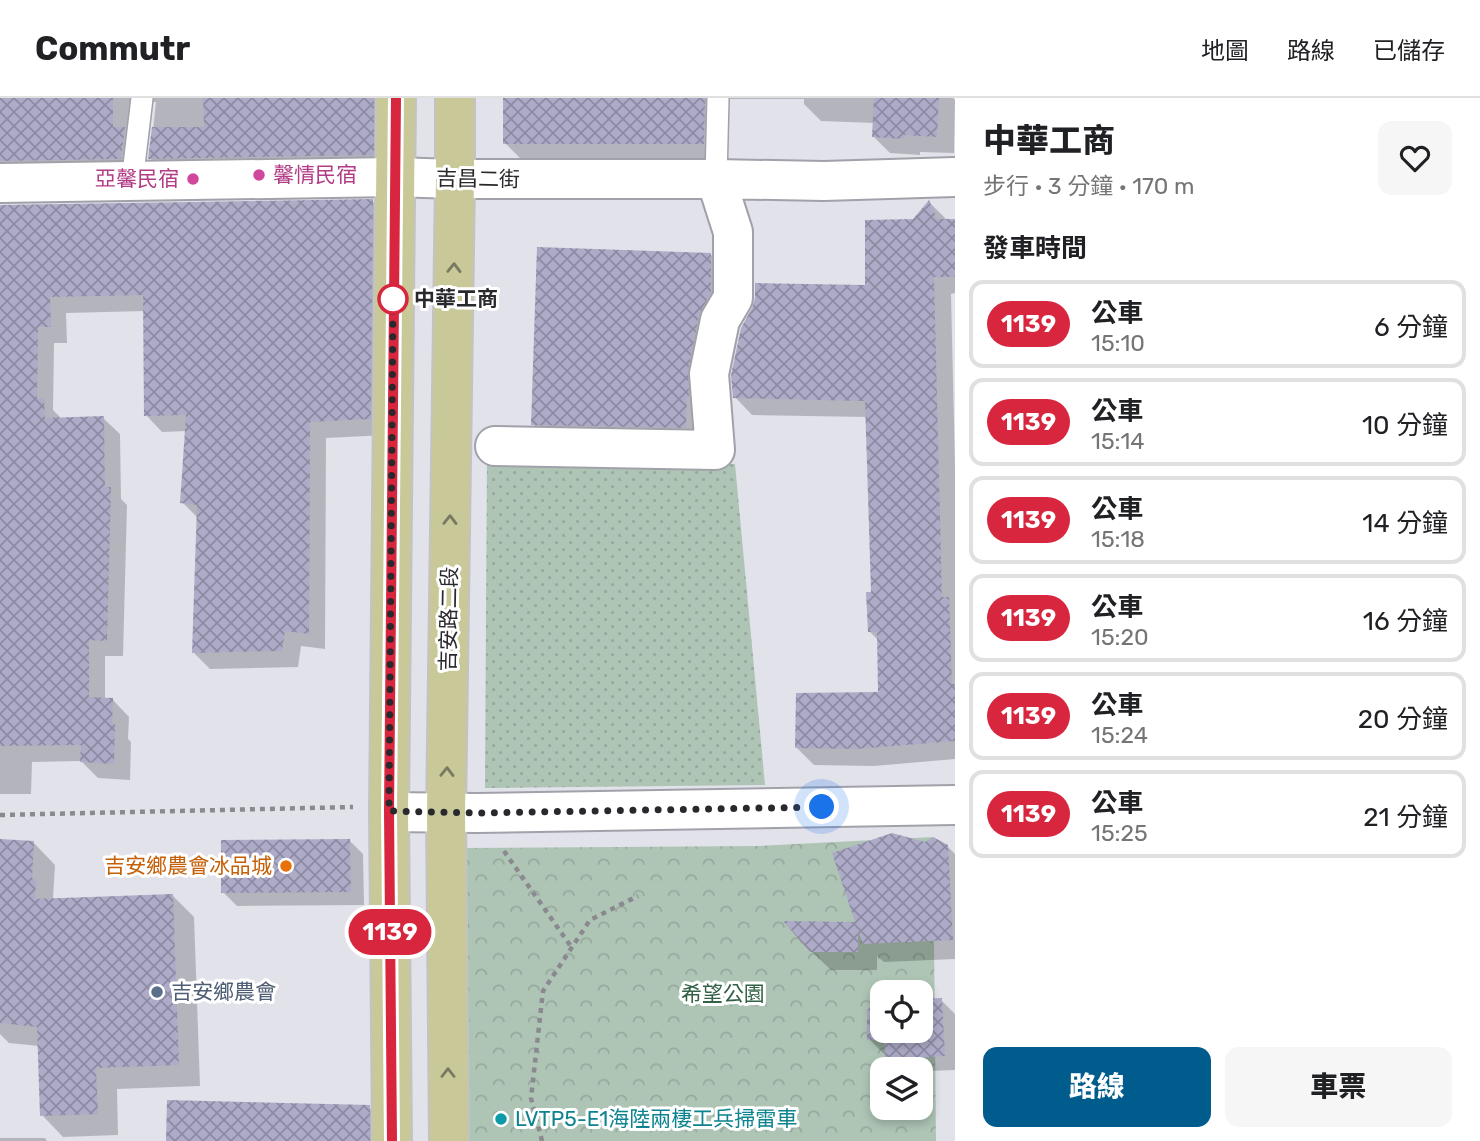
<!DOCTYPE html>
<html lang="zh-TW">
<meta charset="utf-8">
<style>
body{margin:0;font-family:Rubik,"Noto Sans TC",sans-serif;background:#f6f6f6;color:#202124;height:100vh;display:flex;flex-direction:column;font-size:26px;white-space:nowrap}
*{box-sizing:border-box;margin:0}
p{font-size:23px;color:#757577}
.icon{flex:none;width:38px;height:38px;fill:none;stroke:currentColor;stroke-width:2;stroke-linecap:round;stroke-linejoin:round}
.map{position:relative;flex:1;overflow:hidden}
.sheet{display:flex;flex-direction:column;background:#fff;width:525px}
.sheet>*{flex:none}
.badge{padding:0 14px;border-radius:23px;font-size:24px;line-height:46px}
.tools{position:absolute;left:870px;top:882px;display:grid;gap:14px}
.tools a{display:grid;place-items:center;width:63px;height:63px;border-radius:14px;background:#fff;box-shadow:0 4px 10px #0003;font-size:35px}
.you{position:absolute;width:35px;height:35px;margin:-18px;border:5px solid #fff;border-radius:50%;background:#1a73e8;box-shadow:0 0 0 10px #1a73e833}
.map>.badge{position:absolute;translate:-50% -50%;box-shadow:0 0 0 4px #fff}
h2{padding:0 28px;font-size:26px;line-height:63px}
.round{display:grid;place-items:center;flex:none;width:74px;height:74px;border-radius:14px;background:#f6f6f6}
.headline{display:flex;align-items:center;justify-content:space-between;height:119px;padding:0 28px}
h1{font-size:33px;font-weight:800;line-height:52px}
.button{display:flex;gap:14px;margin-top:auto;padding:14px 28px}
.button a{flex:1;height:80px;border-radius:14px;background:#005c8d;color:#fff;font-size:28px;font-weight:800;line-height:80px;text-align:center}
.button a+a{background:#f6f6f6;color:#202124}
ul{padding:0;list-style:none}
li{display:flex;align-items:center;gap:21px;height:88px;margin:0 14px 10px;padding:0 14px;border:4px solid #e0e0e0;border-radius:14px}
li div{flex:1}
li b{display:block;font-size:26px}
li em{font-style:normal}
li .badge{min-width:77px;font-weight:700;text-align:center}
header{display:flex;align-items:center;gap:42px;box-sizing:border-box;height:98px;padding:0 35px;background:#fff;border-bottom:2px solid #e0e0e0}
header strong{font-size:33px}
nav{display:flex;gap:38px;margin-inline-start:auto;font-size:24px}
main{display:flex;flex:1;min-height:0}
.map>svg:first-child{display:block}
.grass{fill:url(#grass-dots)}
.park{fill:url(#park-crowns);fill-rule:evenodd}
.shadow{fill:#0003}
.building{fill:url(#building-cross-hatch)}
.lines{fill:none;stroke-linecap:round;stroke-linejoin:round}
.lane-casing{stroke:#a1a1aa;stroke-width:24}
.street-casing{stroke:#a1a1aa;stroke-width:42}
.primary-casing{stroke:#c3c3c4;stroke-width:42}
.path{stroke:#89898f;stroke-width:4.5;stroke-dasharray:5 5;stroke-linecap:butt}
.lane{stroke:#fff;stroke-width:21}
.street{stroke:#fff;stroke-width:38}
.primary{stroke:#c9c899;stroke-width:38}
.oneway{stroke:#797863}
.line-casing{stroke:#fff;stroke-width:16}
.line{stroke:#d7263d;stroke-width:10}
.walk{stroke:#29292d;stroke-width:7;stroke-dasharray:0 12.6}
.hotel-dot{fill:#d1479c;stroke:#fff;stroke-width:2.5}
.stop-dot{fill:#fff;stroke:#d7263d;stroke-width:3.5}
.food-dot{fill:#e8710a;stroke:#fff;stroke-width:2.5}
.service-dot{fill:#5c6f8a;stroke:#fff;stroke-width:2.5}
.culture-dot{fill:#0f9aa8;stroke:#fff;stroke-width:2.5}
.labels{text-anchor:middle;stroke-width:6;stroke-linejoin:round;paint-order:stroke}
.hotel-label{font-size:21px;fill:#b23c85;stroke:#fff;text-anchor:start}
.street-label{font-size:21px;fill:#29292d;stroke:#fff}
.stop-label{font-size:21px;font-weight:bold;fill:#29292d;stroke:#fff;text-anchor:start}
.food-label{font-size:21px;fill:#c56008;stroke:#fff;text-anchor:end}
.service-label{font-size:21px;fill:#4e5e75;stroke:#fff;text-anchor:start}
.park-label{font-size:21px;fill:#326145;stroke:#fff}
.culture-label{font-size:21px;fill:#0d838f;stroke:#fff;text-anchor:start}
</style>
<header>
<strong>Commutr</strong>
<nav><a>地圖</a><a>路線</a><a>已儲存</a></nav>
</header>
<main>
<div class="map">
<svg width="955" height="1043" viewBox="0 0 955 1043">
<defs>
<pattern id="grass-dots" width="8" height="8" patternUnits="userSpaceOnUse" patternTransform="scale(1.75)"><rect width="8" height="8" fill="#aec5b5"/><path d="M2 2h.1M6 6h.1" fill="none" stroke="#96a99c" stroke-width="1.8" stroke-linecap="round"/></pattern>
<pattern id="park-crowns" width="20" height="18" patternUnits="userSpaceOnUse" patternTransform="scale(1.75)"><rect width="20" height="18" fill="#aec5b5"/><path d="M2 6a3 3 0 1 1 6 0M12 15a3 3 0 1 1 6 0" fill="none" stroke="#96a99c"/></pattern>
<pattern id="building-cross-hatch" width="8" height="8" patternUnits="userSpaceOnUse" patternTransform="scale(1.75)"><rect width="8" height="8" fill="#adabc8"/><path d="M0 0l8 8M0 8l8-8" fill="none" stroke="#8d8ba3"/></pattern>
</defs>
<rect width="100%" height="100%" fill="#e2e2eb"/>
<path class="grass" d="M 487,358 L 735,366 L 765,687 L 485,690 Z"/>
<path class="park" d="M 933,739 L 936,1043 L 460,1043 L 459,750 L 759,748 ZM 882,894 L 920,894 L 920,933 L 882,933 ZM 882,971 L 920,971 L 920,1010 L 882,1010 Z"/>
<path class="shadow" d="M 0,0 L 399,0 L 389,73 L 166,77 L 150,60 L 156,4 L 153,4 L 147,9 L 137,77 L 0,88 Z
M 505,0 L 953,0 L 955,2 L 954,55 L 920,54 L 920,57 L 890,55 L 873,38 L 874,25 L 821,23 L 804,6 L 804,1 L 725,1 L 720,63 L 522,62 L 505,45 Z
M 372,103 L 389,119 L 387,337 L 326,340 L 325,551 L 301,548 L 298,569 L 210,571 L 193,554 L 198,420 L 182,404 L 187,333 L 162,334 L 146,317 L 145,213 L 66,215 L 67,245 L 54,245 L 53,312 L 60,319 L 60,321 L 103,320 L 120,336 L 121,401 L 127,407 L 123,558 L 105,558 L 105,602 L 113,602 L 129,619 L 128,641 L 131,644 L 130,682 L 98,680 L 81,663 L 32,664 L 31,696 L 0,696 L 0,109 Z
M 929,104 L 946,121 L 955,122 L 955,195 L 951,196 L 955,367 L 955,661 L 874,668 L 814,667 L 797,650 L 880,595 L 879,543 L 870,534 L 873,495 L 868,319 L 752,317 L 735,299 L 867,189 L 914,123 Z
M 710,156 L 736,182 L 710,354 L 558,352 L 533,326 Z
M 349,742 L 363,756 L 364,807 L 237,808 L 223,794 Z
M 0,743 L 34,745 L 55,767 L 53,800 L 55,802 L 172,797 L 194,819 L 200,988 L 117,991 L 118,1037 L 63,1039 L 42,1017 L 39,948 L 9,945 L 0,936 Z
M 947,748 L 955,756 L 955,861 L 884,864 L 877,858 L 877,872 L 831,872 L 811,853 L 858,826 Z
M 941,902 L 955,916 L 955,972 L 929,973 L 920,979 L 920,971 L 891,971 L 886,965 L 886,955 L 883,955 L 869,941 L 882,905 L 882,933 L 920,933 Z
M 369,1009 L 394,1033 L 394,1043 L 168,1043 Z
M 0,1040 L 45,1040 L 47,1043 L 0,1043 Z"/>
<path class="building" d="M 0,0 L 113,0 L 113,29 L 125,29 L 121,61 L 0,63 Z
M 203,0 L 374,0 L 374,57 L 148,61 L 152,29 L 204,29 Z
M 503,0 L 705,0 L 704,46 L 503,46 Z
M 874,0 L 939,0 L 937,39 L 904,37 L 904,41 L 872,39 Z
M 373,101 L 371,321 L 310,324 L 309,536 L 285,533 L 282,553 L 192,555 L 197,407 L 180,405 L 186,317 L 144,318 L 143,197 L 50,199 L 51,229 L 38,229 L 37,301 L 44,300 L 45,320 L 104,318 L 105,389 L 111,389 L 107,543 L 89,542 L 89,599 L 113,600 L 112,625 L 115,626 L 114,666 L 80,664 L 81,647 L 0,648 L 0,107 Z
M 929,102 L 937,121 L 955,121 L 955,179 L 934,179 L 942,499 L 949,499 L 952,586 L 955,586 L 955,643 L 856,651 L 795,650 L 796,595 L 878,594 L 877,534 L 868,534 L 866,494 L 871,494 L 865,303 L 733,300 L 731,277 L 741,230 L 752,210 L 755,200 L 755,185 L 865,187 L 865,122 L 913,121 Z
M 537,149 L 711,155 L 711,194 L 699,217 L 688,272 L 689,299 L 687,299 L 686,330 L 531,327 Z
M 892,735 L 925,744 L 933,739 L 948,747 L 953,842 L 863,846 L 858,833 L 858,854 L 810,854 L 783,823 L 855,824 L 832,755 Z
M 0,741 L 34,743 L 32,780 L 36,781 L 35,801 L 173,796 L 179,967 L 96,970 L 98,1016 L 40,1018 L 37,929 L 0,925 Z
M 350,741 L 351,794 L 221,795 L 221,742 Z
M 942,900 L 945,958 L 915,960 L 907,966 L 884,966 L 885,942 L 867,942 L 867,912 L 877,904 L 882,903 L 882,933 L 920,933 L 920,901 Z
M 167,1002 L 370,1007 L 370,1043 L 166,1043 Z"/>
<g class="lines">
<defs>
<path id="lane" d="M 716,81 L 718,0
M 132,84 L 142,0"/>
<path id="street" d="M 0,85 L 394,79 L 455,81 L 716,81 L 824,83 L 955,79
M 495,348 L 715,352 L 709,276 L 720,222 L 733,200 L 733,134 L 716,81
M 389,714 L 477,715 L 955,707"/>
<path id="primary" d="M 392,1043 L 389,714 L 396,0
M 449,1043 L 446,715 L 455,81 L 455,0"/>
</defs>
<use href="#lane" class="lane-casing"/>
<use href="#street" class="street-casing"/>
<use href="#primary" class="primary-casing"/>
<path class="path" d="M 0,717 L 353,709
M 504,753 L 572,850
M 542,1043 L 531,1000 L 543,893 L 590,822 L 638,798"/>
<use href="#lane" class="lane"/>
<use href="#street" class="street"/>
<use href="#primary" class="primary"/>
</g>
<defs><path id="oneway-chevron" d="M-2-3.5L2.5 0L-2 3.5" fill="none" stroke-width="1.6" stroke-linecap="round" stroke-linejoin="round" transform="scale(1.75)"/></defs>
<g class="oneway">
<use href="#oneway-chevron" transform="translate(454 170) rotate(-89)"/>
<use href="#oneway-chevron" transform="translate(450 422) rotate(-89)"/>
<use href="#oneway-chevron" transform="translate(447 674) rotate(-89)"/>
<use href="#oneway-chevron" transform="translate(448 975) rotate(-90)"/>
</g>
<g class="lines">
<defs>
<path id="line" d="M 392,1043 L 389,713 L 396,0"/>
</defs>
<use href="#line" class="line-casing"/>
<use href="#line" class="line"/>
<path class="walk" d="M 393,201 L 389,713 L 477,715 L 822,709"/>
</g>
<g class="hotel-dot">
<circle cx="259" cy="77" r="7"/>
<circle cx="193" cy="81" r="7"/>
</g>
<circle class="stop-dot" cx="393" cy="201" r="14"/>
<circle class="food-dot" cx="286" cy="768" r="7"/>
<circle class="service-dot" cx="157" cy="894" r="7"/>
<circle class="culture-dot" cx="501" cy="1021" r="7"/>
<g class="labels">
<g class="hotel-label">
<text x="273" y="84">馨情民宿</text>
<text x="179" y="88" text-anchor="end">亞馨民宿</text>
</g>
<g class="street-label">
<text transform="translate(478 81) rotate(1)" y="7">吉昌二街</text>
<text transform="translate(449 521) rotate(-89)" y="7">吉安路二段</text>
</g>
<g class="stop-label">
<text x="414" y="208">中華工商</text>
</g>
<g class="food-label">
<text x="272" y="775">吉安鄉農會冰品城</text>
</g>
<g class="service-label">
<text x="171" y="901">吉安鄉農會</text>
</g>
<g class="park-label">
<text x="723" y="903">希望公園</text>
</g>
<g class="culture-label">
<text x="515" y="1028">LVTP5-E1海陸兩棲工兵掃雷車</text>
</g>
</g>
</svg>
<div class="tools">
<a><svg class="icon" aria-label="locate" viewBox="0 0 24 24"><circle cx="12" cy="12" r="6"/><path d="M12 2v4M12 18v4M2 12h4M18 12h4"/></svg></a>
<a><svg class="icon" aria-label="layers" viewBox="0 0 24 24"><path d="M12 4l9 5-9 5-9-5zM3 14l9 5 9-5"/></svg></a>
</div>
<div class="you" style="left:822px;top:709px"></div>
<b class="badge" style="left:390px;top:834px;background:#d7263d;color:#fff">1139</b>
</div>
<section class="sheet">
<div class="headline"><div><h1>中華工商</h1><p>步行 · 3 分鐘 · 170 m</p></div><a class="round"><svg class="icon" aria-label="heart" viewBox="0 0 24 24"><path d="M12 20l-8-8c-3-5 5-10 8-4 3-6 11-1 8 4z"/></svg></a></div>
<h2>發車時間</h2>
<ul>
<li><span class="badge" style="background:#d7263d;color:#fff">1139</span><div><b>公車</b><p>15:10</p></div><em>6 分鐘</em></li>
<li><span class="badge" style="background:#d7263d;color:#fff">1139</span><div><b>公車</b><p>15:14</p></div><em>10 分鐘</em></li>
<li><span class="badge" style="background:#d7263d;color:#fff">1139</span><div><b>公車</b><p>15:18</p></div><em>14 分鐘</em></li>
<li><span class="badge" style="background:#d7263d;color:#fff">1139</span><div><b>公車</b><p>15:20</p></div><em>16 分鐘</em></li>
<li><span class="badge" style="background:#d7263d;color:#fff">1139</span><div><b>公車</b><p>15:24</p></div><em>20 分鐘</em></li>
<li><span class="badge" style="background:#d7263d;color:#fff">1139</span><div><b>公車</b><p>15:25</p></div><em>21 分鐘</em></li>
</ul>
<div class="button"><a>路線</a><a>車票</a></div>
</section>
</main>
